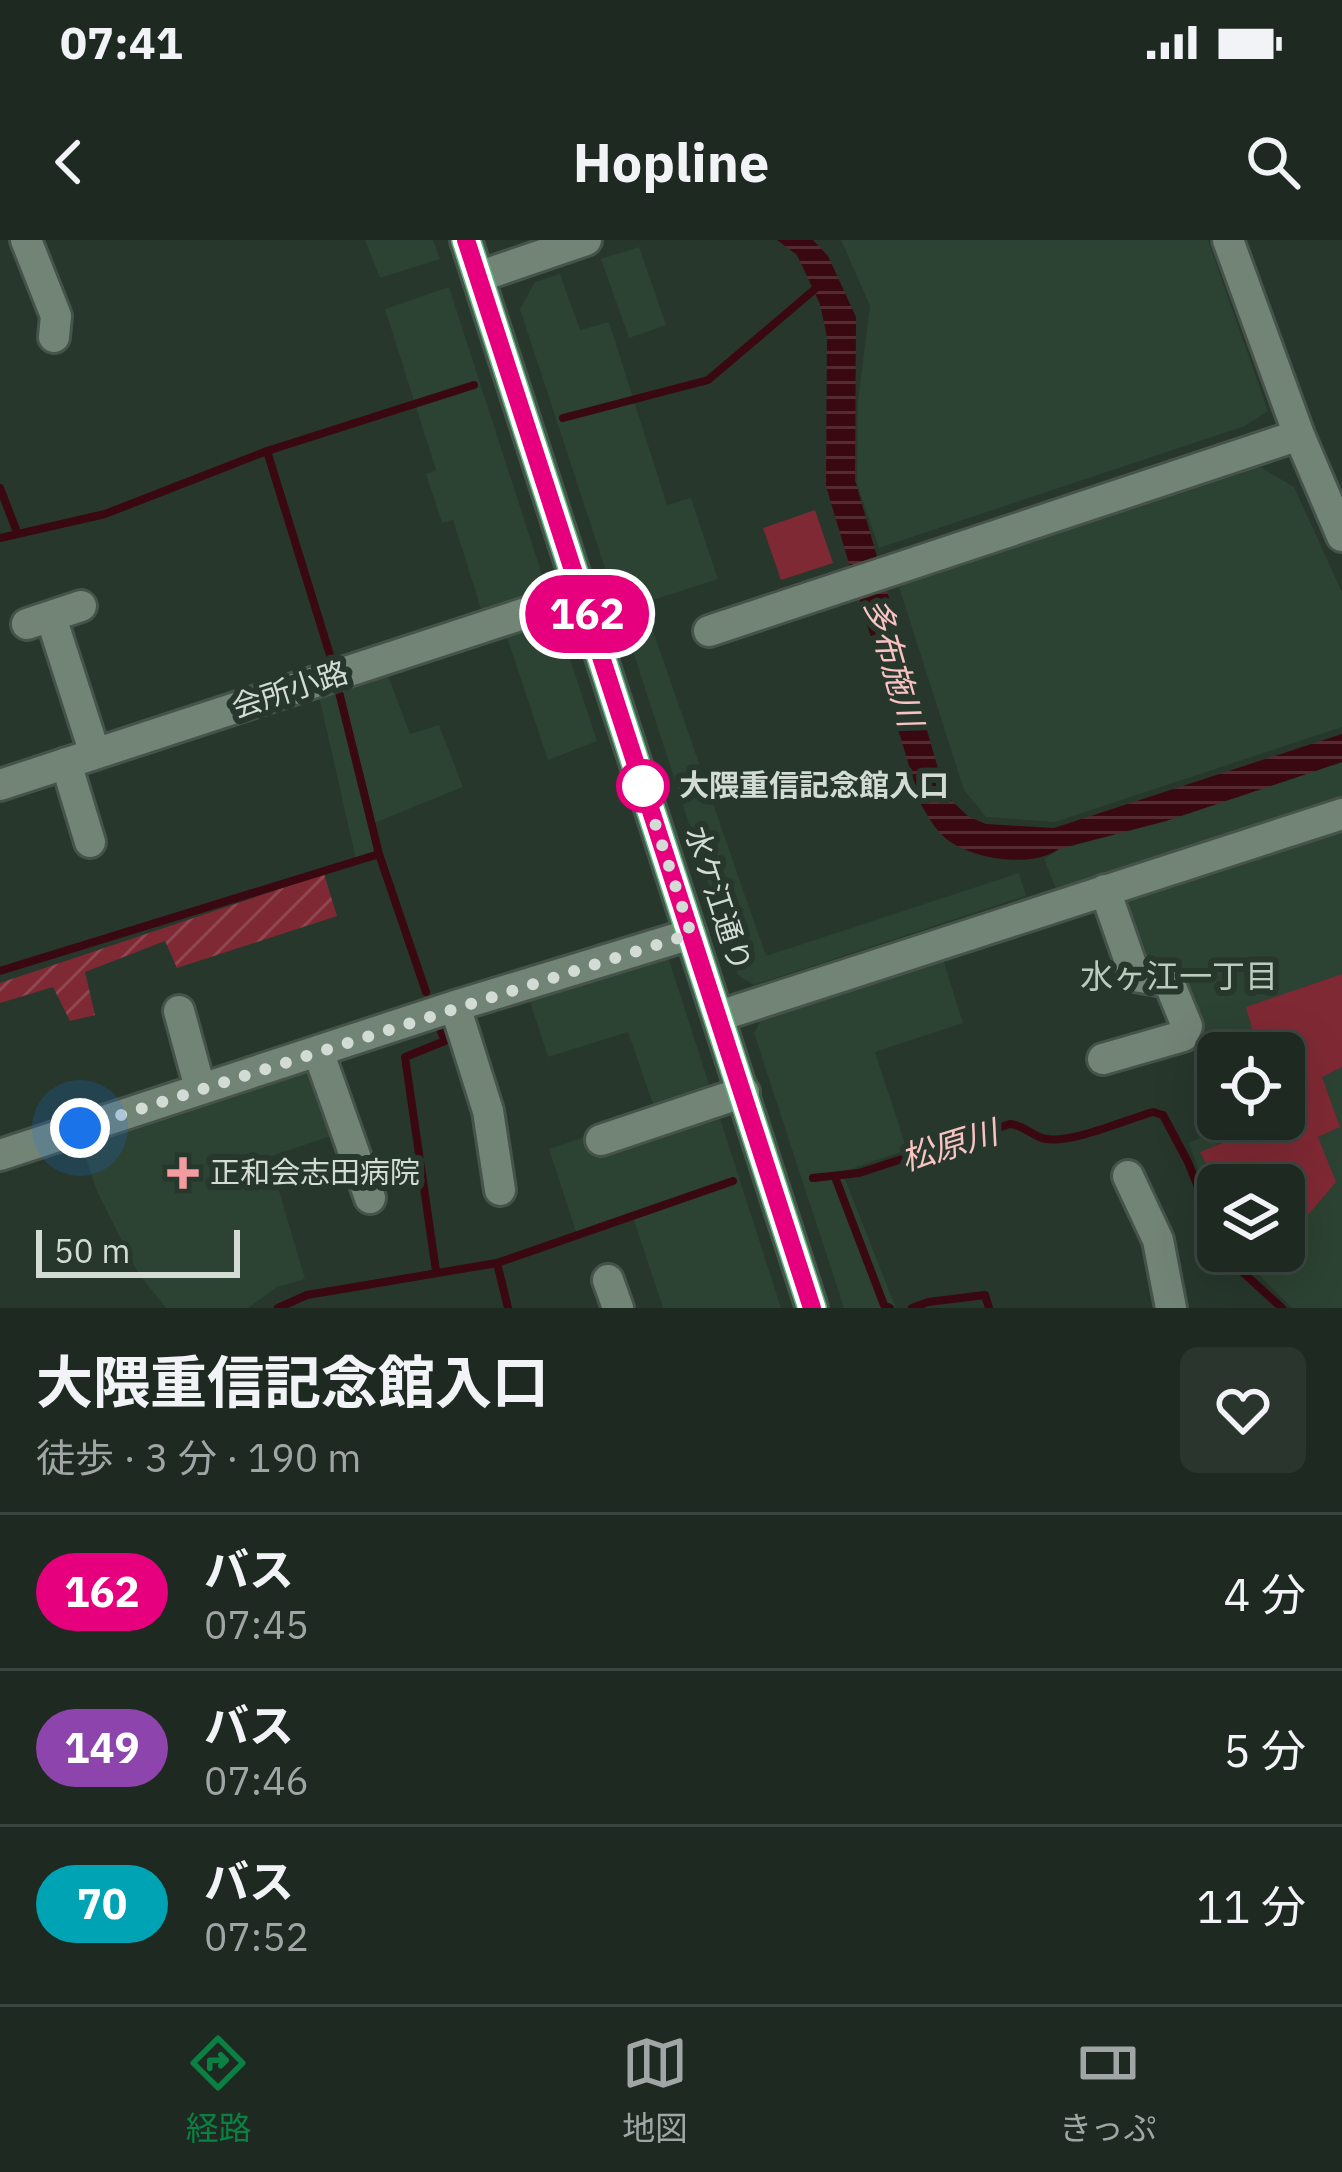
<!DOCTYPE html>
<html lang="ja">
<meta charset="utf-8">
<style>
body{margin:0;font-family:"IBM Plex Sans","Noto Sans JP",sans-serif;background:#2a352e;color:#f1f3f6;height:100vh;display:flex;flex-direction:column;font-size:45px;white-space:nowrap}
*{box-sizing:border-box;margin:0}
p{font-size:39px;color:#a0a6a5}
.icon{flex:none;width:66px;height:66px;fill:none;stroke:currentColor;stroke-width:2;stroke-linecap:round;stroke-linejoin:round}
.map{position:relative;height:1068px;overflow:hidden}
.panel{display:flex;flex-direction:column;background:#1d2921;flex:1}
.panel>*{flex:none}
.badge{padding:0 24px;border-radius:39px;font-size:42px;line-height:78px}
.fabs{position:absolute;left:1197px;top:792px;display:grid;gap:24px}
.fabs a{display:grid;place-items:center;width:108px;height:108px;border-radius:18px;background:#1d2921;box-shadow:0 12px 48px #0002,0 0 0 3px #3b453f;font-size:60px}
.scale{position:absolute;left:36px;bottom:30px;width:204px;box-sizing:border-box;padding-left:12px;border:6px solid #d2dcd5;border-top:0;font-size:33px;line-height:42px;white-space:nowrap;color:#d2dcd5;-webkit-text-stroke:9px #27372c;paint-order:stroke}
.you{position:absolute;width:60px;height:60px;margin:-30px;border:9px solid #fff;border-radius:50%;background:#1a73e8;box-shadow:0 0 0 18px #1a73e833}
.map>.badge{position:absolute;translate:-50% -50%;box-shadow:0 0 0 6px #fff}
.round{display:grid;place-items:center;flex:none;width:126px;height:126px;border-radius:18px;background:#2a352e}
.headline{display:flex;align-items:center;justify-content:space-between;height:204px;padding:0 36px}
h1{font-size:57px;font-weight:700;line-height:90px}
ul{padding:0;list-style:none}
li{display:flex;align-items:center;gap:36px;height:156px;padding:0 36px;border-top:3px solid #3b453f}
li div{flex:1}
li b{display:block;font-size:45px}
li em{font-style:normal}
li .badge{min-width:132px;font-weight:700;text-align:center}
.status{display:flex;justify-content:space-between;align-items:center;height:84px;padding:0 60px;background:#1d2921;direction:ltr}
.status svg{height:33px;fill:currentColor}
header{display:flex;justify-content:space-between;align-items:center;height:156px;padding:0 36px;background:#1d2921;font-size:54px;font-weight:700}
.tab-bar{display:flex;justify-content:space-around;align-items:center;height:168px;border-top:3px solid #3b453f;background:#1d2921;font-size:33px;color:#a0a6a5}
.tab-bar a{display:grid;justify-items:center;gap:6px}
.tab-bar .selected{color:#0b8043}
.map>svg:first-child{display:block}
.built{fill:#2c4232;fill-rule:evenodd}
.green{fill:#7f2934}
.garden{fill:url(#garden-furrows)}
.water{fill:url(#water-rules)}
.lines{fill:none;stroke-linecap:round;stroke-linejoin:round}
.stream{stroke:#390810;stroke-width:8}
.minor-casing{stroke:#46534a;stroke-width:36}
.major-casing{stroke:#46534a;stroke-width:36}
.minor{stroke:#728476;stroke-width:30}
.major{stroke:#57b67c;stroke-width:30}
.line-casing{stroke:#fff;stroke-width:27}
.line{stroke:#e6007e;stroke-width:18}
.walk{stroke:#d2dcd5;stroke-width:12;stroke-dasharray:0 21.6}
.stop-dot{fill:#fff;stroke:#e6007e;stroke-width:6}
.poi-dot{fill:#f49b9f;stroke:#27372c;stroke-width:4.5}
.labels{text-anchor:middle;stroke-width:12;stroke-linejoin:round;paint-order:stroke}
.street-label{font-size:30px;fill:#d2dcd5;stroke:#27372c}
.stop-label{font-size:30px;font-weight:bold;fill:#d2dcd5;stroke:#27372c;text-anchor:start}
.poi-label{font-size:30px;fill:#d2dcd5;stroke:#27372c;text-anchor:start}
.water-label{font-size:33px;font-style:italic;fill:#f9c3c4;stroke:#27372c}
.neighbourhood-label{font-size:33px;fill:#b9ccbd;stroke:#27372c}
</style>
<div class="status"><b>07:41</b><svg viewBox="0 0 49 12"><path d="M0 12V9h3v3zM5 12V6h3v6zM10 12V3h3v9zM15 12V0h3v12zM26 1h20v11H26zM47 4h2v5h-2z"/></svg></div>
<header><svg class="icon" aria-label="back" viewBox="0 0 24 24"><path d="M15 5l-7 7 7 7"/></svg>Hopline<svg class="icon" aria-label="search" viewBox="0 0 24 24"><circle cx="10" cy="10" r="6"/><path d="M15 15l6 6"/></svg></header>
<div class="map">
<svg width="1342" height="1068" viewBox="0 0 1342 1068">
<defs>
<pattern id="garden-furrows" width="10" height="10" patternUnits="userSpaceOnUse" patternTransform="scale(3)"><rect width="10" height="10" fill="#7f2934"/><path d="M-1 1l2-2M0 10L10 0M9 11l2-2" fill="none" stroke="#904750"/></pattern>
<pattern id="water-rules" width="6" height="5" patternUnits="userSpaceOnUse" patternTransform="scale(3)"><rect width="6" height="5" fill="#390810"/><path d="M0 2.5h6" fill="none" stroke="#552b32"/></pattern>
</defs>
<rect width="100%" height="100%" fill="#27372c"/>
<path class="built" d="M 365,0 L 433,0 L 440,19 L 380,38 Z
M 841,0 L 1208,0 L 1268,171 L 1245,186 L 879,308 L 857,244 L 858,160 L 870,66 Z
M 639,7 L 666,85 L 629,98 L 601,19 Z
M 560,34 L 580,90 L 609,82 L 667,265 L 691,258 L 718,339 L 619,371 L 520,69 L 535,42 Z
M 449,47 L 545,344 L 539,360 L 484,378 L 453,280 L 442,283 L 426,234 L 436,230 L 385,69 Z
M 1255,224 L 1294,247 L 1342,352 L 1342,487 L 1055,582 L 986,577 L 964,550 L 898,344 Z
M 546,378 L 560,388 L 597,501 L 548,520 L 505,391 Z
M 652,388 L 766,716 L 1019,633 L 1026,656 L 754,745 L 738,735 L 628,396 Z
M 386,430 L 410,494 L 439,485 L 463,547 L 374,583 L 380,617 L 357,624 L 318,452 Z
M 1342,522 L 1342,1068 L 1292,1068 L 1235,1011 L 1284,1011 L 1284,945 L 1218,945 L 1218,986 L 1189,903 L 1219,889 L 1190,801 L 1148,733 L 1114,662 L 1067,676 L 1044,619 L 1059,609 L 1166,581 ZM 1218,813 L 1284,813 L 1284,879 L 1218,879 Z
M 657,714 L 669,720 L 781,1068 L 663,1068 L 632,974 L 576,992 L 549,909 L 656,873 L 628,792 L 548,817 L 528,755 Z
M 942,716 L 963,783 L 875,812 L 907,910 L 842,932 L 896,1068 L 844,1068 L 754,793 L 765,773 Z
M 313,825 L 337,894 L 269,917 L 305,1039 L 277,1047 L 248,1068 L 166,1068 L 138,1033 L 97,951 L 80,901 Z"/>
<path class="green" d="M 815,270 L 833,323 L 781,340 L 763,288 Z
M 1342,734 L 1342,827 L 1322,837 L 1340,887 L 1318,897 L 1336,942 L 1284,1003 L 1284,945 L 1218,946 L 1200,912 L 1284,879 L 1284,813 L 1259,813 L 1246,767 Z"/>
<path class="garden" d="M 324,634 L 337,676 L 177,728 L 165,701 L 85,732 L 95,775 L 70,781 L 53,747 L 0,763 L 0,743 Z"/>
<path class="water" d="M 777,0 L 813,0 L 828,16 L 856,77 L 855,240 L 943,546 L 953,562 L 969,577 L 986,584 L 1054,588 L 1342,494 L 1342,522 L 1166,581 L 1059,609 C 1032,628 977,620 949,601 C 937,593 928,576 920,563 L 826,246 L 827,97 L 820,64 L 797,15 Z"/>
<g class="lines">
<path class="stream" d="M 563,178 L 708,140 L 821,44
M 267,211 L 330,415
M 0,248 L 17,292
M 0,298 L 105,274 L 267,211 L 474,145
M 339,452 L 379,614 L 426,752
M 0,731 L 379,614
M 835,937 L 884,1065 L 890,1068
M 813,938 L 859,933 L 1010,884 C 1024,885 1033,897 1046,899 C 1074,903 1125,880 1153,872 L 1163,875 L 1188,922 L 1218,997
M 1227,1011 L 1237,1027 L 1282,1068
M 497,1023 L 508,1068
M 436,1031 L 405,817 L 445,801 L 440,789
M 278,1068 L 307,1055 L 497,1023 L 733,941
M 912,1068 L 928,1062 L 985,1055 L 989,1068"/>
<defs>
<path id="minor" d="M 26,0 L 56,76 L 54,97
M 1228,0 L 1299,195 L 1342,296
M 478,37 L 586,0
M 51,377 L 95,514
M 27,384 L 81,366
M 709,391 L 1299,195
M 66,523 L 90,602
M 0,545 L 581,355
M 455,766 L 488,871 L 500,950
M 179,771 L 200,848
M 719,776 L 1342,574
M 318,811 L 370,958
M 1103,819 L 1183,796 L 1187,786 L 1169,742 L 1135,736 L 1105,650
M 601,900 L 744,852
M 0,915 L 455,766 L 691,694
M 1128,936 L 1158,1000 L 1171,1068
M 608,1040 L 618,1068"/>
<path id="major" d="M 466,0 L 812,1068"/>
</defs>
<use href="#minor" class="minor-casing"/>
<use href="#major" class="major-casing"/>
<use href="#minor" class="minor"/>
<use href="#major" class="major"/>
</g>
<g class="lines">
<defs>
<path id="line" d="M 466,0 L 812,1068"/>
</defs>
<use href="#line" class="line-casing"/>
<use href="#line" class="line"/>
<path class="walk" d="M 80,888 L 691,694 L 643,546"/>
</g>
<circle class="stop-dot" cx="643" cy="546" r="24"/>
<path class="poi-dot" d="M177 915h12v12h12v12h-12v12h-12v-12h-12v-12h12z"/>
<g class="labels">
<g class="street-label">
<text transform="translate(290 450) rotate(-18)" y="10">会所小路</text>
<text transform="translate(718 659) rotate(72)" y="10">水ケ江通り</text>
</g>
<g class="stop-label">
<text x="679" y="556">大隈重信記念館入口</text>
</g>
<g class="poi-label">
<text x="210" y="943">正和会志田病院</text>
</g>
<g class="water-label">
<text transform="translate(894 422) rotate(74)" y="12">多布施川</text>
<text transform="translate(949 905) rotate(-17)" y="12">松原川</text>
</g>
<g class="neighbourhood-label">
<text x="1179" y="748">水ヶ江一丁目</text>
</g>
</g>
</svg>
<div class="fabs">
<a><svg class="icon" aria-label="locate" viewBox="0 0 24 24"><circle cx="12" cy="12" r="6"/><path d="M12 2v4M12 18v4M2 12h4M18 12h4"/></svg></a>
<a><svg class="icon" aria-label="layers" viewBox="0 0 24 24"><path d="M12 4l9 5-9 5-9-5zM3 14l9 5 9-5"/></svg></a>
</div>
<div class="scale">50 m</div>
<div class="you" style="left:80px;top:888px"></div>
<b class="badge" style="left:587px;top:374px;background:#e6007e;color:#fff">162</b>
</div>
<section class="panel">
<div class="headline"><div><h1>大隈重信記念館入口</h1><p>徒歩 · 3 分 · 190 m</p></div><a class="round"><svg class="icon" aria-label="heart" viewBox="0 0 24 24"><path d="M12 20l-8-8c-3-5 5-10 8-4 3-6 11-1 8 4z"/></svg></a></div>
<ul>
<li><span class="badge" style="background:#e6007e;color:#fff">162</span><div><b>バス</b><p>07:45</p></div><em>4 分</em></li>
<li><span class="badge" style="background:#8e44ad;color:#fff">149</span><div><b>バス</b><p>07:46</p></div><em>5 分</em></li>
<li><span class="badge" style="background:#00a3b4;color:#fff">70</span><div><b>バス</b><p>07:52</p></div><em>11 分</em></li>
</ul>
</section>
<nav class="tab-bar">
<a class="selected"><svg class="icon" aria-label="directions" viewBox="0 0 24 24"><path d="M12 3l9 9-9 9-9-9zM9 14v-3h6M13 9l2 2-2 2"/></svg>経路</a>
<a><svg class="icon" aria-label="map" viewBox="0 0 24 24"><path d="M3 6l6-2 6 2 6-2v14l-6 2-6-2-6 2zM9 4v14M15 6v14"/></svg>地図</a>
<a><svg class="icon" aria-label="tickets" viewBox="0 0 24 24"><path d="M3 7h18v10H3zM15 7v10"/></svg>きっぷ</a>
</nav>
